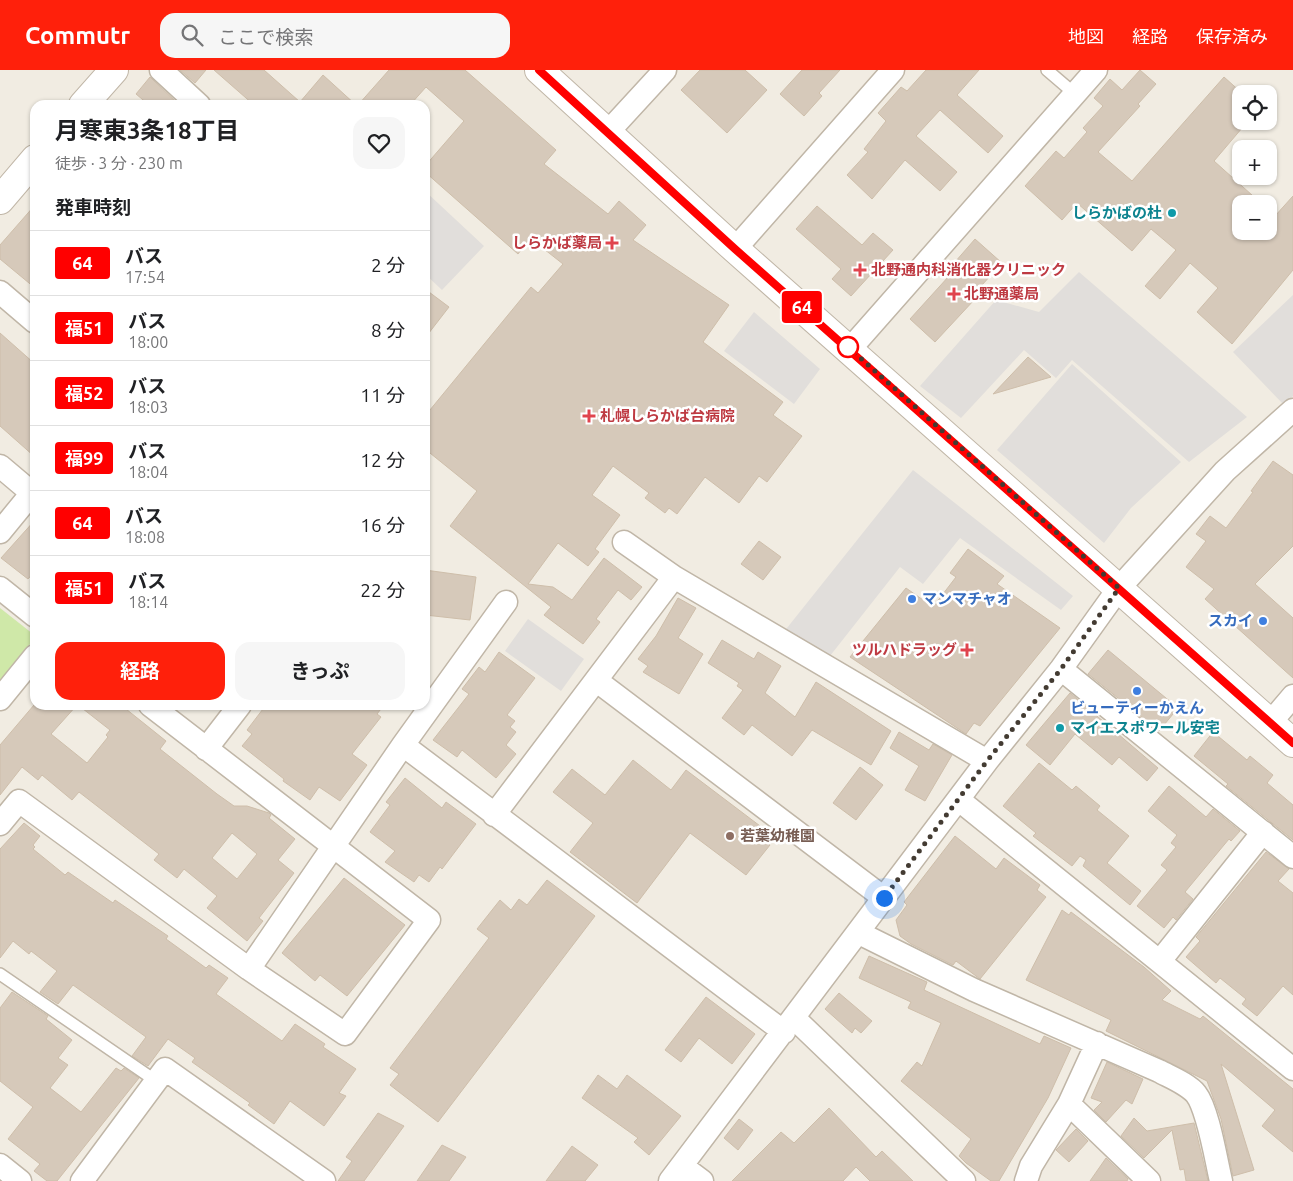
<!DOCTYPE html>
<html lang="ja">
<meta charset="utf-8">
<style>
body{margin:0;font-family:Ubuntu,"Noto Sans JP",sans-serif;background:#f6f6f6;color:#202124;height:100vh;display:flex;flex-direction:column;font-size:19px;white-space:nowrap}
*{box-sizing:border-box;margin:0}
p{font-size:16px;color:#757577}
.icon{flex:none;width:28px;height:28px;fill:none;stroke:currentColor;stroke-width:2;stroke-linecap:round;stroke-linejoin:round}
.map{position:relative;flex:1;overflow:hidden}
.panel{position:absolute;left:30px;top:30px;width:400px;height:610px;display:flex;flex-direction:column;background:#fff;border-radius:15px;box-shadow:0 1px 4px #0004}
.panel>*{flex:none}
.badge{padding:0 10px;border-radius:4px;font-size:18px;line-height:32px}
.controls{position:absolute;left:1232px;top:15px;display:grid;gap:10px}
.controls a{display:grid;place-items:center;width:45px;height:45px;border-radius:10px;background:#fff;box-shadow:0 1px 4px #0004;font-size:25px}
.you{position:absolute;width:25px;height:25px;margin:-12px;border:4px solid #fff;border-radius:50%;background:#1a73e8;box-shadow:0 0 0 8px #1a73e833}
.map>.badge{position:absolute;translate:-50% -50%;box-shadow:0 0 0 2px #fff}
h2{padding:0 25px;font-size:19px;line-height:45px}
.round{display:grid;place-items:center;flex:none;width:52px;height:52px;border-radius:15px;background:#f6f6f6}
.headline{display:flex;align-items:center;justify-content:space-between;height:85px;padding:0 25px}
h1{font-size:24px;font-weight:700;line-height:38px}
.button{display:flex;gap:10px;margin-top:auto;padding:10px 25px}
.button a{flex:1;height:58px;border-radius:15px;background:#ff200b;color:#fff;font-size:20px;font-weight:700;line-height:58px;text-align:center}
.button a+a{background:#f6f6f6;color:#202124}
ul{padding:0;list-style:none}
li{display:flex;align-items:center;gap:15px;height:65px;padding:0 25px;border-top:1px solid #e0e0e0}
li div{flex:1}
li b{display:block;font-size:19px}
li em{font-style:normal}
li .badge{min-width:55px;font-weight:700;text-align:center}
header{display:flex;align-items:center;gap:30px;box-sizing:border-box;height:70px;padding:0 25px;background:#ff200b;color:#fff}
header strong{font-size:24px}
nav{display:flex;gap:28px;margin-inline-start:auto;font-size:18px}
.search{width:350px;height:45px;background:#f6f6f6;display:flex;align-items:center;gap:12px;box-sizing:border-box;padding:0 18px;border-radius:15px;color:#757577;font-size:19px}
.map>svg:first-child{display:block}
.green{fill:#cfe8a8}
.parking{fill:#e1dedb}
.building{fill:#d6c9ba;stroke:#cebeaa;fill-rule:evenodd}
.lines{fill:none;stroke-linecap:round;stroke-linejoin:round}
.service-casing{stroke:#c0b6a7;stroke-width:14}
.minor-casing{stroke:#c0b6a7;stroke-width:25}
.tertiary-casing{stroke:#c0b6a7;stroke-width:30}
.service{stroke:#fff;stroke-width:11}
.minor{stroke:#fff;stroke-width:22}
.tertiary{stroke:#fff;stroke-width:28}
.line-casing{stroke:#fff;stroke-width:11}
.line{stroke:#f00;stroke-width:8}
.walk{stroke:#433b32;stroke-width:5;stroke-dasharray:0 9}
.culture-dot{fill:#0f9aa8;stroke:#fff;stroke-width:2}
.health-dot{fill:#e0444e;stroke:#fff;stroke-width:2}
.stop-dot{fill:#fff;stroke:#f00;stroke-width:2.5}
.shop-dot{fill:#3f7fe0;stroke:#fff;stroke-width:2}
.education-dot{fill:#8d6e63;stroke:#fff;stroke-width:2}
.labels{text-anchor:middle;stroke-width:5;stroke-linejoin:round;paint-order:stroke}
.culture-label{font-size:15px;font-weight:bold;fill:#0d838f;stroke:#fff;text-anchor:end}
.health-label{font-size:15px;font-weight:bold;fill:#be3a42;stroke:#fff;text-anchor:start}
.shop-label{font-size:15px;font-weight:bold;fill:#366cbe;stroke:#fff;text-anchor:start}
.education-label{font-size:15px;font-weight:bold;fill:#785e54;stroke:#fff;text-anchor:start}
</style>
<header>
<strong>Commutr</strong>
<div class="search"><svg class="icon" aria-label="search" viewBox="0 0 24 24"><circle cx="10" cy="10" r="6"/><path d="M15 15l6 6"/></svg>ここで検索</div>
<nav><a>地図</a><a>経路</a><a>保存済み</a></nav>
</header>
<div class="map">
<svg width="1293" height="1111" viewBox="0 0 1293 1111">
<rect width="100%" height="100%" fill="#f1ece2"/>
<path class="green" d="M 0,538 L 33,564 L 30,574 L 0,612 Z"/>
<path class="parking" d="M 425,121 L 484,176 L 442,220 L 425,204 Z
M 1079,202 L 1247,347 L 1189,392 L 1072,290 L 1056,308 L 1024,280 L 961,348 L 920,316 L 996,230 L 1039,242 Z
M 1293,225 L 1293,326 L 1284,335 L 1233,282 Z
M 754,242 L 820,299 L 794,334 L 724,281 Z
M 1072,294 L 1181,392 L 1131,438 L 1104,473 L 997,380 Z
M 913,400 L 1073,526 L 1061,540 L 960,468 L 923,514 L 900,497 L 826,591 L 783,563 Z
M 528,549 L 584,589 L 561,621 L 505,581 Z"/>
<path class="building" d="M 180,0 L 206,0 L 195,13 Z
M 214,0 L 264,0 L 300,32 L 323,5 L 356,35 L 254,35 Z
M 389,0 L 465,0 L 556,80 L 544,94 L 608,144 L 619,131 L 646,155 L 633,170 L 729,235 L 703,272 L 783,332 L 773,345 L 802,366 L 767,412 L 759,406 L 739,433 L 705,407 L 677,444 L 669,438 L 665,443 L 645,428 L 649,423 L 613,396 L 592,425 L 620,445 L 595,479 L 599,482 L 588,496 L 558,473 L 528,514 L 553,517 L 572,530 L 604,488 L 642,517 L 631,530 L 618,520 L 596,549 L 600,552 L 583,574 L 544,545 L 551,537 L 450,456 L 477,421 L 425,379 L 425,346 L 531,217 L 538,223 L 563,194 L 530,168 L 518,184 L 425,102 L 425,96 L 464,51 L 426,17 L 410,35 L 358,35 Z
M 700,0 L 745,0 L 767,20 L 727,63 L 681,20 Z
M 802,0 L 840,0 L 819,23 L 822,26 L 804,46 L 780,24 Z
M 926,0 L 979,0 L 957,25 L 1003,66 L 988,83 L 940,40 L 916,66 L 957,102 L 940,121 L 905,90 L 872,129 L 847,105 L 868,82 L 864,79 L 886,51 L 878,43 L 901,17 L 907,21 Z
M 1140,0 L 1156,14 L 1138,34 L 1140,36 L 1098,82 L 1132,111 L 1224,7 L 1243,24 L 1241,24 L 1241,51 L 1248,51 L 1214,91 L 1262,134 L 1241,134 L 1241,161 L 1269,161 L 1269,140 L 1275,146 L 1293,126 L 1293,200 L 1232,274 L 1197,242 L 1218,218 L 1190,193 L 1160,229 L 1145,216 L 1176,180 L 1151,159 L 1132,181 L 1077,133 L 1062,150 L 1025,116 L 1056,81 L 1064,88 L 1087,62 L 1083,58 L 1103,36 L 1094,28 L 1110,9 L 1122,20 Z
M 150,7 L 177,33 L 176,35 L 149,35 L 136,24 Z
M 35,135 L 35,218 L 0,189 L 0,175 Z
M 817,136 L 862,175 L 873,163 L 893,180 L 851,226 L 832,209 L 841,199 L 796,159 Z
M 975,169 L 1002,193 L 972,226 L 975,229 L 935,272 L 910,249 L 959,195 L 955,192 Z
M 425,219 L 449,237 L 425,268 Z
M 0,263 L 35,294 L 35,387 L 0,356 Z
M 1028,287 L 1051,307 L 993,324 Z
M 1273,391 L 1293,405 L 1293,476 L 1255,514 L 1293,548 L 1293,608 L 1205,529 L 1214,519 L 1186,497 L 1206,471 L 1196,464 L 1210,446 L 1226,458 L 1253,422 L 1251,421 Z
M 35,450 L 35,501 L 28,509 L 1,488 Z
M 759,471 L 781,487 L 763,510 L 741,494 Z
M 968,479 L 1004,506 L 997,514 L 1060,558 L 980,656 L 974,653 L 966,664 L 850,587 L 906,518 L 933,537 L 956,507 L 950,503 Z
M 425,500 L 476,507 L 470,550 L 425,545 Z
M 678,528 L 696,538 L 678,568 L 703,584 L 679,624 L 643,602 L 648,596 L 638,589 L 656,566 Z
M 722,570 L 754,589 L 758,582 L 781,596 L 765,623 L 795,647 L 816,612 L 891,661 L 871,695 L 812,660 L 792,686 L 752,655 L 744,665 L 722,648 L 743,620 L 737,616 L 739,613 L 708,593 Z
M 1108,580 L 1178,638 L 1159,661 L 1088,604 Z
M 499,582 L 535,608 L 507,645 L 515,651 L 510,657 L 516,662 L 506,675 L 516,684 L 496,708 L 462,680 L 457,687 L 433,670 L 469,624 L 462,619 L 479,597 L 485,602 Z
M 1070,623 L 1158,698 L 1147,711 L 1119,687 L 1112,695 L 1075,664 L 1050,695 L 1026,675 Z
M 34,635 L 77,635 L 51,664 L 87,693 L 108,667 L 106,665 L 110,660 L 78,635 L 121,635 L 166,671 L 160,679 L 217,724 L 234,736 L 247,736 L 269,743 L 271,745 L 269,748 L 295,769 L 278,790 L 294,803 L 259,848 L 263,851 L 247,871 L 207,838 L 217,826 L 184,799 L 177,808 L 154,790 L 159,784 L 79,722 L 72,730 L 42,705 L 38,710 L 22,697 L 0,725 L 0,675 ZM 232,763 L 257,784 L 237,809 L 212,788 Z
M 266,635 L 384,635 L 377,644 L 381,647 L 352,684 L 367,695 L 340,731 L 319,717 L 310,730 L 283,711 L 284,709 L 242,676 L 252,664 L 247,660 Z
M 899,662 L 929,680 L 933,674 L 952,685 L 925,731 L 905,720 L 919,696 L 890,678 Z
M 1213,662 L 1247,690 L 1250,686 L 1273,705 L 1267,713 L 1293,735 L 1293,770 L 1226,716 L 1228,714 L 1194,686 Z
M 633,690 L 671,720 L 686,700 L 768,762 L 764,769 L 770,775 L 746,805 L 690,763 L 637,833 L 570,782 L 593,753 L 553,722 L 572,699 L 605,725 Z
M 1039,693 L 1072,720 L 1076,716 L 1100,736 L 1097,740 L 1129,766 L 1107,793 L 1141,821 L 1130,835 L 1083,796 L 1086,790 L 1080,786 L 1072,796 L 1033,766 L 1036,763 L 1003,736 Z
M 860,697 L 883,715 L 856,750 L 833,733 Z
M 405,708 L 442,738 L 446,732 L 476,754 L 442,799 L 440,797 L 429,812 L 419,805 L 414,812 L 385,792 L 395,781 L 370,762 L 390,735 L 386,732 Z
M 1169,716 L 1206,747 L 1213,739 L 1240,761 L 1231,771 L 1229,769 L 1185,822 L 1193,829 L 1176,850 L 1173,847 L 1164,858 L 1137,836 L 1167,800 L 1161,795 L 1176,777 L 1171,773 L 1177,765 L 1148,741 Z
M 24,753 L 40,766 L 33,775 L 35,777 L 33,779 L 65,805 L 68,802 L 113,833 L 115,830 L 168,866 L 166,869 L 206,898 L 209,895 L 228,908 L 216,924 L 282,971 L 295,954 L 325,974 L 323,977 L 356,999 L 339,1023 L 346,1026 L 324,1056 L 290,1031 L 274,1054 L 248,1035 L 250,1033 L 192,992 L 195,988 L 168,969 L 148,996 L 132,986 L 146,967 L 73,915 L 58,934 L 40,922 L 57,901 L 31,881 L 29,884 L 13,871 L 0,888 L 0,779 Z
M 955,766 L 996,799 L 1004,788 L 1040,815 L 1037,820 L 1046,827 L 980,909 L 956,891 L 953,895 L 911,874 L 900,866 L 896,850 L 907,835 L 904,832 Z
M 1266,782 L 1289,799 L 1278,811 L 1293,823 L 1293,925 L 1283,916 L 1257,946 L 1242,934 L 1246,929 L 1220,908 L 1216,913 L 1186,887 L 1200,871 L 1196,867 Z
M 344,808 L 405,855 L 347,926 L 320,905 L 315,911 L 282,883 Z
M 547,810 L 595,846 L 438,1052 L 390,1015 L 399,1004 L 390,998 L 489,868 L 477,859 L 500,830 L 511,840 L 519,829 L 527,835 Z
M 1062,840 L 1069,845 L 1071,842 L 1144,897 L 1171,921 L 1162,930 L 1200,949 L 1203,946 L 1293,1019 L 1293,1082 L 1262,1056 L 1275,1040 L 1221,994 L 1254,1100 L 1233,1106 L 1221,1049 L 1207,1011 L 1106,961 L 1111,950 L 1026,910 Z
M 869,886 L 927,912 L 924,920 L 1040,974 L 1044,966 L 1071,978 L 1048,1028 L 999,1111 L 991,1111 L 966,1093 L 959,1086 L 971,1069 L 901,1011 L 917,992 L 922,996 L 941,953 L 908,938 L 911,932 L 859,908 Z
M 12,922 L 48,946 L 46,949 L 72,970 L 58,988 L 68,995 L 50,1018 L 81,1042 L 116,998 L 121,1001 L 124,998 L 139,1008 L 57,1111 L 47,1111 L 34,1101 L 40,1094 L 8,1069 L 33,1037 L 0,1011 L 0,938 Z
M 839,923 L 872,951 L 861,963 L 855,958 L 852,963 L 825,939 Z
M 706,927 L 755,964 L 732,994 L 699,968 L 681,992 L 665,980 Z
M 1107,992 L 1143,1009 L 1132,1034 L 1126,1030 L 1106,1052 L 1094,1040 L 1102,1032 L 1091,1028 Z
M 598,1005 L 617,1019 L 627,1005 L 681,1046 L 649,1085 L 634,1072 L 638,1068 L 582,1028 Z
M 829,1038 L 876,1087 L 882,1081 L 913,1111 L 870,1111 L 856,1097 L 843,1111 L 732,1111 L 781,1062 L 794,1073 Z
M 378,1043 L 404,1056 L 364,1111 L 338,1111 L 352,1091 L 346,1087 Z
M 1134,1048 L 1147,1061 L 1194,1053 L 1208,1111 L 1186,1111 L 1184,1099 L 1180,1100 L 1172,1060 L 1144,1088 L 1121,1066 Z
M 739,1049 L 753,1060 L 738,1080 L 724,1068 Z
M 1076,1059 L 1088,1071 L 1069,1092 L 1056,1080 Z
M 442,1075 L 466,1087 L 449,1111 L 417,1111 Z
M 572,1076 L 598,1095 L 585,1111 L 546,1111 Z
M 1106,1088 L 1128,1109 L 1127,1111 L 1090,1111 Z"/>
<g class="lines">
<defs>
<path id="service" d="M 1047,0 L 1075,24
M 0,904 L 156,1011"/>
<path id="minor" d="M 161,0 L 199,35
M 608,62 L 665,0
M 735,179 L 893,0
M 0,222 L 35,252
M 850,279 L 1096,0
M 0,396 L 32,423 L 0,462
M 624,472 L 674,507 L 987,691
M 0,518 L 35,546
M 1061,599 L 1293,787
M 597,611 L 884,828
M 0,629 L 35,586
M 1270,653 L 1293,626
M 403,675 L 784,962
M 206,679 L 240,635
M 959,730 L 1293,999
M 494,745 L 674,507
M 0,754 L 19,731 L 249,899 L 345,964 L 429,850 L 150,635
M 859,863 L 974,920 L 1159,1001 C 1170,1007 1188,1014 1196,1024 C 1208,1039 1216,1090 1221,1111
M 1160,891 L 1263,762
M 249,899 L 403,675 L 506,532
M 794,948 L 964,1111
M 1069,1034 L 1149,1111
M 0,1095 L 20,1111
M 682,1096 L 702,1111
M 82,1111 L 165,999 L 324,1111
M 670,1111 L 987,691 L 1061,599 L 1119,518 L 1225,401 L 1293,340
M 1026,1111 L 1031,1096 L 1069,1034 L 1097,973"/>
<path id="tertiary" d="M 539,0 L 735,179 L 1293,673
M 83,35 L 114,0
M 0,130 L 35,89"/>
</defs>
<use href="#service" class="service-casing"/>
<use href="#minor" class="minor-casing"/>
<use href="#tertiary" class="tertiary-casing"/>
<use href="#service" class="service"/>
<use href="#minor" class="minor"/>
<use href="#tertiary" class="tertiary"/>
</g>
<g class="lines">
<defs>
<path id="line" d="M 539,0 L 735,179 L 1293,673"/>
</defs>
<use href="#line" class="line-casing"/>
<use href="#line" class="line"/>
<path class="walk" d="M 848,277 L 1119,518 L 1061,599 L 987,691 L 884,828"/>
</g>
<g class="culture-dot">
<circle cx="1172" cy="143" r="5"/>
<circle cx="1060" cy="658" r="5"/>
</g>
<g class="health-dot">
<path d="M609.5 165.5h5v5h5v5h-5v5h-5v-5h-5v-5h5z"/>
<path d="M857.5 192.5h5v5h5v5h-5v5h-5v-5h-5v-5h5z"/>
<path d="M951.5 216.5h5v5h5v5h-5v5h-5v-5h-5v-5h5z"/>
<path d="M586.5 338.5h5v5h5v5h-5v5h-5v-5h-5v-5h5z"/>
<path d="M964.5 572.5h5v5h5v5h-5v5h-5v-5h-5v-5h5z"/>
</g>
<circle class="stop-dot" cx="848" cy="277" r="10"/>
<g class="shop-dot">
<circle cx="912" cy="529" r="5"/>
<circle cx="1263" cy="551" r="5"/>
<circle cx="1137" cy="621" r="5"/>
</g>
<circle class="education-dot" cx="730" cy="766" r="5"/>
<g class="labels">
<g class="culture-label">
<text x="1162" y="148">しらかばの杜</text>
<text x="1070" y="663" text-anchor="start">マイエスポワール安宅</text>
</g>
<g class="health-label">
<text x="602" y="178" text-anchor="end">しらかば薬局</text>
<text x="871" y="205">北野通内科消化器クリニック</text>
<text x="964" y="229">北野通薬局</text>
<text x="600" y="351">札幌しらかば台病院</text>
<text x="957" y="585" text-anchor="end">ツルハドラッグ</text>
</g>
<g class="shop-label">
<text x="922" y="534">マンマチャオ</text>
<text x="1253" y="556" text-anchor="end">スカイ</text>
<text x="1137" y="643" text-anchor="middle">ビューティーかえん</text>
</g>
<g class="education-label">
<text x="740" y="771">若葉幼稚園</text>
</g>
</g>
</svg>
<div class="controls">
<a><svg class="icon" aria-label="locate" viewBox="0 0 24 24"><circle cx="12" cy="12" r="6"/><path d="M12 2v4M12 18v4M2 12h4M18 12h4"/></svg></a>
<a>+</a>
<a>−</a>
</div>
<div class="you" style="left:884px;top:828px"></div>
<b class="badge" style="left:802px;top:237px;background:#f00;color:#fff">64</b>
<section class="panel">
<div class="headline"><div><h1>月寒東3条18丁目</h1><p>徒歩 · 3 分 · 230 m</p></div><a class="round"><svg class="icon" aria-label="heart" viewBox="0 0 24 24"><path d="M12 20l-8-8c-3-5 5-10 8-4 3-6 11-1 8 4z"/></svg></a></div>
<h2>発車時刻</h2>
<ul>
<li><span class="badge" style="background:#f00;color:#fff">64</span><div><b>バス</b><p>17:54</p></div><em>2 分</em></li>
<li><span class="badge" style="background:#f00;color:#fff">福51</span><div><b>バス</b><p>18:00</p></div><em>8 分</em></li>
<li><span class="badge" style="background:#f00;color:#fff">福52</span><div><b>バス</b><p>18:03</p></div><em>11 分</em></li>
<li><span class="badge" style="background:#f00;color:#fff">福99</span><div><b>バス</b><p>18:04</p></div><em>12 分</em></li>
<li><span class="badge" style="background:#f00;color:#fff">64</span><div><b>バス</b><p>18:08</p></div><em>16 分</em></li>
<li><span class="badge" style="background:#f00;color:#fff">福51</span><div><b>バス</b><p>18:14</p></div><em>22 分</em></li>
</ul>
<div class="button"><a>経路</a><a>きっぷ</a></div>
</section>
</div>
